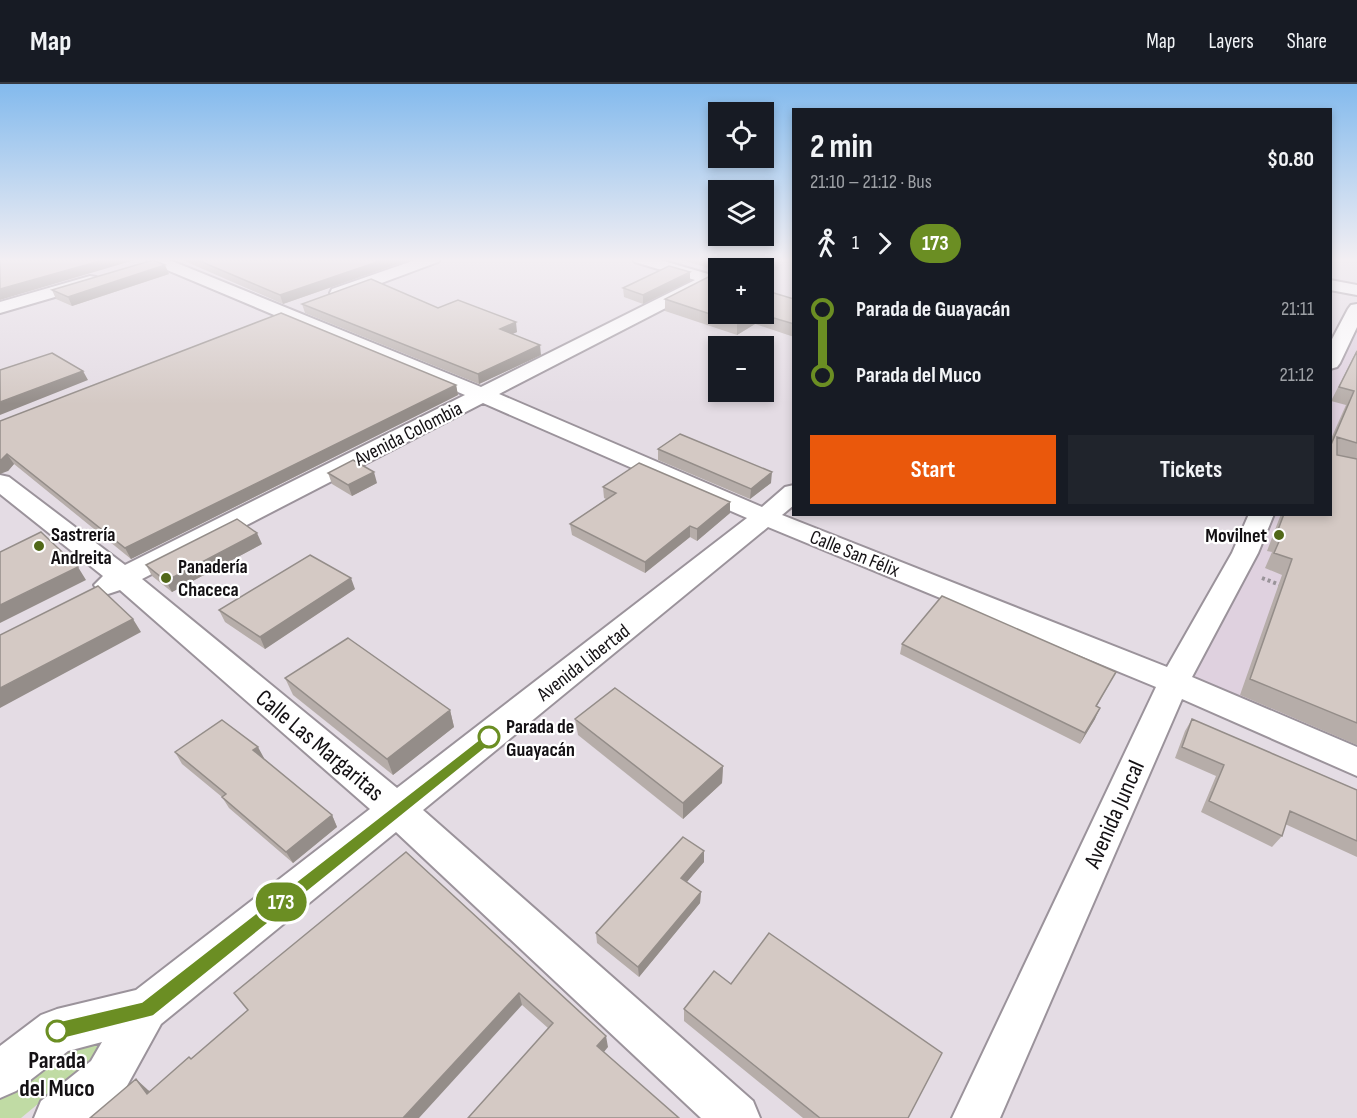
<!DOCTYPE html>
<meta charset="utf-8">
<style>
body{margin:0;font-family:"Sofia Sans Condensed",sans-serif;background:#20242c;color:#f1f3f6;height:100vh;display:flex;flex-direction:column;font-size:22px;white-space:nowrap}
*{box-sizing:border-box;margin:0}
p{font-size:20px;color:#9ea1a6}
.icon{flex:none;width:33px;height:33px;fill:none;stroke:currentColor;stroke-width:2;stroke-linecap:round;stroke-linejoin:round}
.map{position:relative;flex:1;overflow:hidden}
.sheet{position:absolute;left:792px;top:24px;width:540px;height:408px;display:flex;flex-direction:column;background:#171b24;border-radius:0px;box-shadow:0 3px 9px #0003}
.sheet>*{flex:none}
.badge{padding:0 12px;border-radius:20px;font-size:21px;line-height:39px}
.fabs{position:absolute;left:708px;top:18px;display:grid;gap:12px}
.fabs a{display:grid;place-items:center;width:66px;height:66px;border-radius:0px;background:#171b24;box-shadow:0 3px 9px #0003;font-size:30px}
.map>.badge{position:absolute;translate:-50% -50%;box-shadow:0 0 0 3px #fff}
.legs{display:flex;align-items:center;gap:9px;height:66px;padding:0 18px;font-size:20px}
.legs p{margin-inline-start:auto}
.summary{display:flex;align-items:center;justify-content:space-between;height:102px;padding:0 18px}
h1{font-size:33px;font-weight:700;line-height:45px}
.action{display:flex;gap:12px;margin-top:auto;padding:12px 18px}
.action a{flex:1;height:69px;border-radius:0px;background:#ea580c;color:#fff;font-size:24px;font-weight:700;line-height:69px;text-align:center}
.action a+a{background:#20242c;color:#f1f3f6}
ul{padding:0 18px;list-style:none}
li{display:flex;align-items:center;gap:21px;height:66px;font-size:22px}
li i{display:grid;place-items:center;width:9px;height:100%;margin:0 8px;background:currentColor}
li i::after{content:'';width:15px;height:15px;margin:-8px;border:4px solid;border-radius:50%;background:#171b24}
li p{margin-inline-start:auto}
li:first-child i{background:linear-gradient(#0000 50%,currentColor 0)}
li:last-child i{background:linear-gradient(currentColor 50%,#0000 0)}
header{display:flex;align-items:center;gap:36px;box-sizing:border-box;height:84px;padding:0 30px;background:#171b24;border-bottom:2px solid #363941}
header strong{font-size:28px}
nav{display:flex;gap:33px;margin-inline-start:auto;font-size:21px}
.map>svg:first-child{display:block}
.built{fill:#dfd1df}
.green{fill:#c0dba4}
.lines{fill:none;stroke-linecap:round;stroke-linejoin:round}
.street-casing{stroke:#9b939b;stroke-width:4}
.path{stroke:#999399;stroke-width:4;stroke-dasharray:3 3;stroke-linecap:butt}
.street{fill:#fff;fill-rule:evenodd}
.wall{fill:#b6ada9}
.shaded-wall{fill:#948d89}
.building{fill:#d4c9c4;stroke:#948d89;stroke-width:1.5}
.line-1{fill:#6b8e23;stroke:#fff;stroke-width:1.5}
.poi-dot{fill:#516818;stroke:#fff;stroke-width:2}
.stop-1-dot{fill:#fff;stroke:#6b8e23;stroke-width:3}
.labels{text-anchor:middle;stroke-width:4.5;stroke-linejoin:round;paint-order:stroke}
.street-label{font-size:20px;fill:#141114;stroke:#fff}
.poi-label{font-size:20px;font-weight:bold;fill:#141114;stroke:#fff;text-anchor:start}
.stop-label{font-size:20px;font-weight:bold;fill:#141114;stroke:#fff;text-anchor:start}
.near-street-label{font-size:24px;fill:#141114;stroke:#fff}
.near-stop-label{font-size:24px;font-weight:bold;fill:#141114;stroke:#fff}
</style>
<header>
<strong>Map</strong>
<nav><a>Map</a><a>Layers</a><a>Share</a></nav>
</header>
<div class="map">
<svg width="1357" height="1034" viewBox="0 0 1357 1034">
<rect width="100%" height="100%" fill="#e4dce4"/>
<path class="built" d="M 1357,226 L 1357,678 L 1174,598 L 1262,431 L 1330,430 L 1331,283 Z"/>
<path class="green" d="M 101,948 L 102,961 L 92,975 L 21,1034 L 0,1034 L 0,1013 L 63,961 Z"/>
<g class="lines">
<defs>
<path id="street" d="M 146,175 L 167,175 L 481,303 L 695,196 L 635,178 L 633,175 L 657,175 L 708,190 L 718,186 L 718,197 L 499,310 L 762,423 L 785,403 L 794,401 L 794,421 L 782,431 L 1167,583 L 1232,469 L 1249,430 L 1274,430 L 1258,469 L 1192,593 L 1357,663 L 1357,692 L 1182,615 L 1000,1034 L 952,1034 L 1156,603 L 768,443 L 423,726 L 753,1017 L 760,1034 L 701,1034 L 396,748 L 161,940 L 123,1009 L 95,1034 L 34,1034 L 41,1017 L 91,977 L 102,958 L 68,967 L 16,1007 L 0,1014 L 0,962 L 41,931 L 57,925 L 136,906 L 370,725 L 120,506 L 108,510 L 98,507 L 94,501 L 103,492 L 0,410 L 0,391 L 9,393 L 125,481 L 465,311 L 148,178 ZM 483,319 L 747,434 L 397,704 L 142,495 Z
M 418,175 L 440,175 L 438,178 L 344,213 L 332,213 L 330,209 L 332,205 Z
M 739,175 L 759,175 L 743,184 L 723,184 Z
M 90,192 L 96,193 L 98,197 L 96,201 L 0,229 L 0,218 Z
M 1330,196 L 1357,201 L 1357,211 L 1330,206 Z
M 1357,220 L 1357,243 L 1340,279 L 1337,283 L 1330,285 L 1330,259 L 1348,225 L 1351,221 Z"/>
</defs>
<use href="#street" class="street-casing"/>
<path class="path" d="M 1262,494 L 1283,502"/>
<use href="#street" class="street"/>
</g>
<path class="wall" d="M 180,175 L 412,175 L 283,220 Z
M 677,175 L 729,175 L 709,184 Z
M 169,190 L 72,222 L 56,215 L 52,206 Z
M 690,197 L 643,220 L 624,213 L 623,204 Z
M 665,215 L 718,230 L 764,230 L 794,215 L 794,253 L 755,240 L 737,251 L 665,227 Z
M 302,220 L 438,224 L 517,248 L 512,250 L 541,271 L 479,300 L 305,229 Z
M 1357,266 L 1357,661 L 1240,611 L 1282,491 L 1265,484 L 1272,468 L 1267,467 L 1281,430 L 1330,430 L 1330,357 L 1346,321 L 1331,317 Z
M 456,301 L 458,311 L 131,475 L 14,380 L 8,387 L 0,337 Z
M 658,365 L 771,399 L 750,415 L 658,376 Z
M 328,389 L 377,399 L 352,412 L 332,400 Z
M 603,403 L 730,429 L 697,457 L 690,453 L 645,489 L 572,451 L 570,440 L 606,415 L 604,414 Z
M 262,460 L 172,508 L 152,492 L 146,481 Z
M 355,505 L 265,565 L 225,538 L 219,526 Z
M 902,560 L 1110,599 L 1097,622 L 1095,635 L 1080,660 L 900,570 Z
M 285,594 L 450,626 L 454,643 L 393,691 L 293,611 Z
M 575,635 L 723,682 L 722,699 L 683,735 L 578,651 Z
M 1192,635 L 1357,706 L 1357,773 L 1285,740 L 1282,752 L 1272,763 L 1201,728 L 1216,692 L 1175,674 L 1185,647 Z
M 175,668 L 264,674 L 263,675 L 332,731 L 337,743 L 293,779 L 229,724 L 222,713 L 182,680 Z
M 704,767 L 704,778 L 686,798 L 701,808 L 700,819 L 639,893 L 597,859 L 596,849 Z
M 406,768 L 608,963 L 548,944 L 522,921 L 90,1034 L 148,1006 L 150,1007 L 191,975 L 248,927 Z
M 684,925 L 908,1034 L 803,1034 L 684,937 Z"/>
<path class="shaded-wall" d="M 107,175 L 138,175 L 0,216 L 0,205 Z
M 386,175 L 412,175 L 283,220 L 280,211 Z
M 710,175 L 729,175 L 709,184 Z
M 165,181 L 169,190 L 72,222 L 68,213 Z
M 690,188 L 690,197 L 643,220 L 643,211 Z
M 754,230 L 756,230 L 755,240 L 737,251 L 737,239 Z
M 516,238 L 517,248 L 501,255 L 500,245 Z
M 540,261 L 541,271 L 479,300 L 478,290 Z
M 83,287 L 88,296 L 0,331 L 0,318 Z
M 456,301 L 458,311 L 131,475 L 125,464 Z
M 7,370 L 14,380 L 8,387 L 0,390 L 0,377 Z
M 374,388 L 377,399 L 352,412 L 348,401 Z
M 772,388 L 771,399 L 750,415 L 751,405 Z
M 730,418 L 730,429 L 697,457 L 697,445 Z
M 690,442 L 690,453 L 645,489 L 645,478 Z
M 257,449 L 262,460 L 172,508 L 166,497 Z
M 78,483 L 86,496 L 0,539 L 0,521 Z
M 351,494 L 355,505 L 265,565 L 260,553 Z
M 133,535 L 141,548 L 0,624 L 0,604 Z
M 1100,624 L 1095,635 L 1080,660 L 1085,649 Z
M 450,626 L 454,643 L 393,691 L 387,675 Z
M 258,663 L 264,674 L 259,678 L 253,666 Z
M 723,682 L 722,699 L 683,735 L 683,719 Z
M 332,731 L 337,743 L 293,779 L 286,768 Z
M 704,767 L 704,778 L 681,805 L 681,794 Z
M 701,808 L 700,819 L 639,893 L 638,883 Z
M 519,909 L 522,921 L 419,1034 L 403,1034 Z
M 606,952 L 608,963 L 599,974 L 597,962 Z
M 136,995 L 148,1006 L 159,1020 L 147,1010 Z"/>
<path class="building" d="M 0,175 L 107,175 L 0,205 Z
M 195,175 L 386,175 L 280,211 Z
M 153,176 L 165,181 L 68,213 L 52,206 Z
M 669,182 L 690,188 L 643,211 L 623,204 Z
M 712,191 L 718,193 L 718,230 L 754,230 L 737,239 L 665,215 Z
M 371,195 L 438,224 L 458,216 L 516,238 L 500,245 L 540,261 L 478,290 L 302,220 Z
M 764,206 L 794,215 L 794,240 L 760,230 L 764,230 Z
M 281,229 L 456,301 L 125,464 L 7,370 L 0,377 L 0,337 Z
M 1357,267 L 1357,359 L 1337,353 L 1337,371 L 1357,375 L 1357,639 L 1250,595 L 1292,475 L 1274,469 L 1281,453 L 1276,451 L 1284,430 L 1330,430 L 1330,363 L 1354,307 L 1339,303 Z
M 52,269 L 83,287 L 0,318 L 0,286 Z
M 680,350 L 772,388 L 751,405 L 658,365 Z
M 353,376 L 374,388 L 348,401 L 328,389 Z
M 639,379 L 730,418 L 697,445 L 690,442 L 645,478 L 570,440 L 616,409 L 603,403 Z
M 237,435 L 257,449 L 166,497 L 146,481 Z
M 41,448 L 78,483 L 0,521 L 0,468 Z
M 310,471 L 351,494 L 260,553 L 219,526 Z
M 98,502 L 133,535 L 0,604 L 0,551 Z
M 942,512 L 1116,588 L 1096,622 L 1100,624 L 1085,649 L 902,560 Z
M 348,554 L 450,626 L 387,675 L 285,594 Z
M 615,604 L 723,682 L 683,719 L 575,635 Z
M 1192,635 L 1357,706 L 1357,757 L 1290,727 L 1282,752 L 1209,717 L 1224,681 L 1182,663 Z
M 222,636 L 258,663 L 253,666 L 332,731 L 286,768 L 222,713 L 226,710 L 175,668 Z
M 683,753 L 704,767 L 681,794 L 701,808 L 638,883 L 596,849 Z
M 406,768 L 606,952 L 597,962 L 679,1034 L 468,1034 L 553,939 L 519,909 L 403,1034 L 90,1034 L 136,995 L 147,1010 L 189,973 L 191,975 L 248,926 L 234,909 Z
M 769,849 L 942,969 L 908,1034 L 820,1034 L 684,925 L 714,887 L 731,900 Z"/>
<linearGradient id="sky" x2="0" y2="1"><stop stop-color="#83baed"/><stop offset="0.55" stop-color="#f3eff3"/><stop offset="1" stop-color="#f3eff3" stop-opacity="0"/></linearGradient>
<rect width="1357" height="320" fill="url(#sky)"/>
<path class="line-1" d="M 489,648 L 494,649 L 496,653 L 494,657 L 153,932 L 57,956 L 50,953 L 47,947 L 50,940 L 57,938 L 142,918 Z"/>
<g class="poi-dot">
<circle cx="1279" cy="451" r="6"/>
<circle cx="39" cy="462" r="6"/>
<circle cx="166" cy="494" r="6"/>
</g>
<g class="stop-1-dot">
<circle cx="489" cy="653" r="10"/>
<circle cx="57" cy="947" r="10"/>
</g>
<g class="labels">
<g class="street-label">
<text transform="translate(408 349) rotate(-27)" y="7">Avenida Colombia</text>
<text transform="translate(855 469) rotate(22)" y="7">Calle San Félix</text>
<text transform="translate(583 578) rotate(-38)" y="7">Avenida Libertad</text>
</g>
<g class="poi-label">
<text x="51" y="457">Sastrería<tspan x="51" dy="23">Andreita</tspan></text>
<text x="1267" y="458" text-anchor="end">Movilnet</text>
<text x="178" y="489">Panadería<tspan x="178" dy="23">Chaceca</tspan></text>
</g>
<g class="stop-label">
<text x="506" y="649">Parada de<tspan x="506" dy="23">Guayacán</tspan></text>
</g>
<g class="near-street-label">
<text transform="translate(320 661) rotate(40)" y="8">Calle Las Margaritas</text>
<text transform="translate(1114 730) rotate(-66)" y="8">Avenida Juncal</text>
</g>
<g class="near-stop-label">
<text x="57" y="984">Parada<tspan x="57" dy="28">del Muco</tspan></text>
</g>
</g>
</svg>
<div class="fabs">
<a><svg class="icon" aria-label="locate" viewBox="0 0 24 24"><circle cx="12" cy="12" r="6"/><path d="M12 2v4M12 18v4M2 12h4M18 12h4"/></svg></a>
<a><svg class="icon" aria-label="layers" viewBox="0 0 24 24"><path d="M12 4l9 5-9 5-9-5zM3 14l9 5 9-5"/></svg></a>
<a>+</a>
<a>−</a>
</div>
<b class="badge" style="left:281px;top:818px;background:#6b8e23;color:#fff">173</b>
<section class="sheet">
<div class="summary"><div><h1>2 min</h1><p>21:10 – 21:12 · Bus</p></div><b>$0.80</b></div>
<div class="legs"><svg class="icon" aria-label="walk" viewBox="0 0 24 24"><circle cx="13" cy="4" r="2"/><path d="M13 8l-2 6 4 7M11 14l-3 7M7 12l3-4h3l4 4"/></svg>1<svg class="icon" aria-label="forward" viewBox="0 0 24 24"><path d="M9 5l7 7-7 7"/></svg><b class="badge" style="background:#6b8e23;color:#fff">173</b></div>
<ul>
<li><i style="color:#6b8e23"></i><b>Parada de Guayacán</b><p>21:11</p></li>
<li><i style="color:#6b8e23"></i><b>Parada del Muco</b><p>21:12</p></li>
</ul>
<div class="action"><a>Start</a><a>Tickets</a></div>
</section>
</div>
